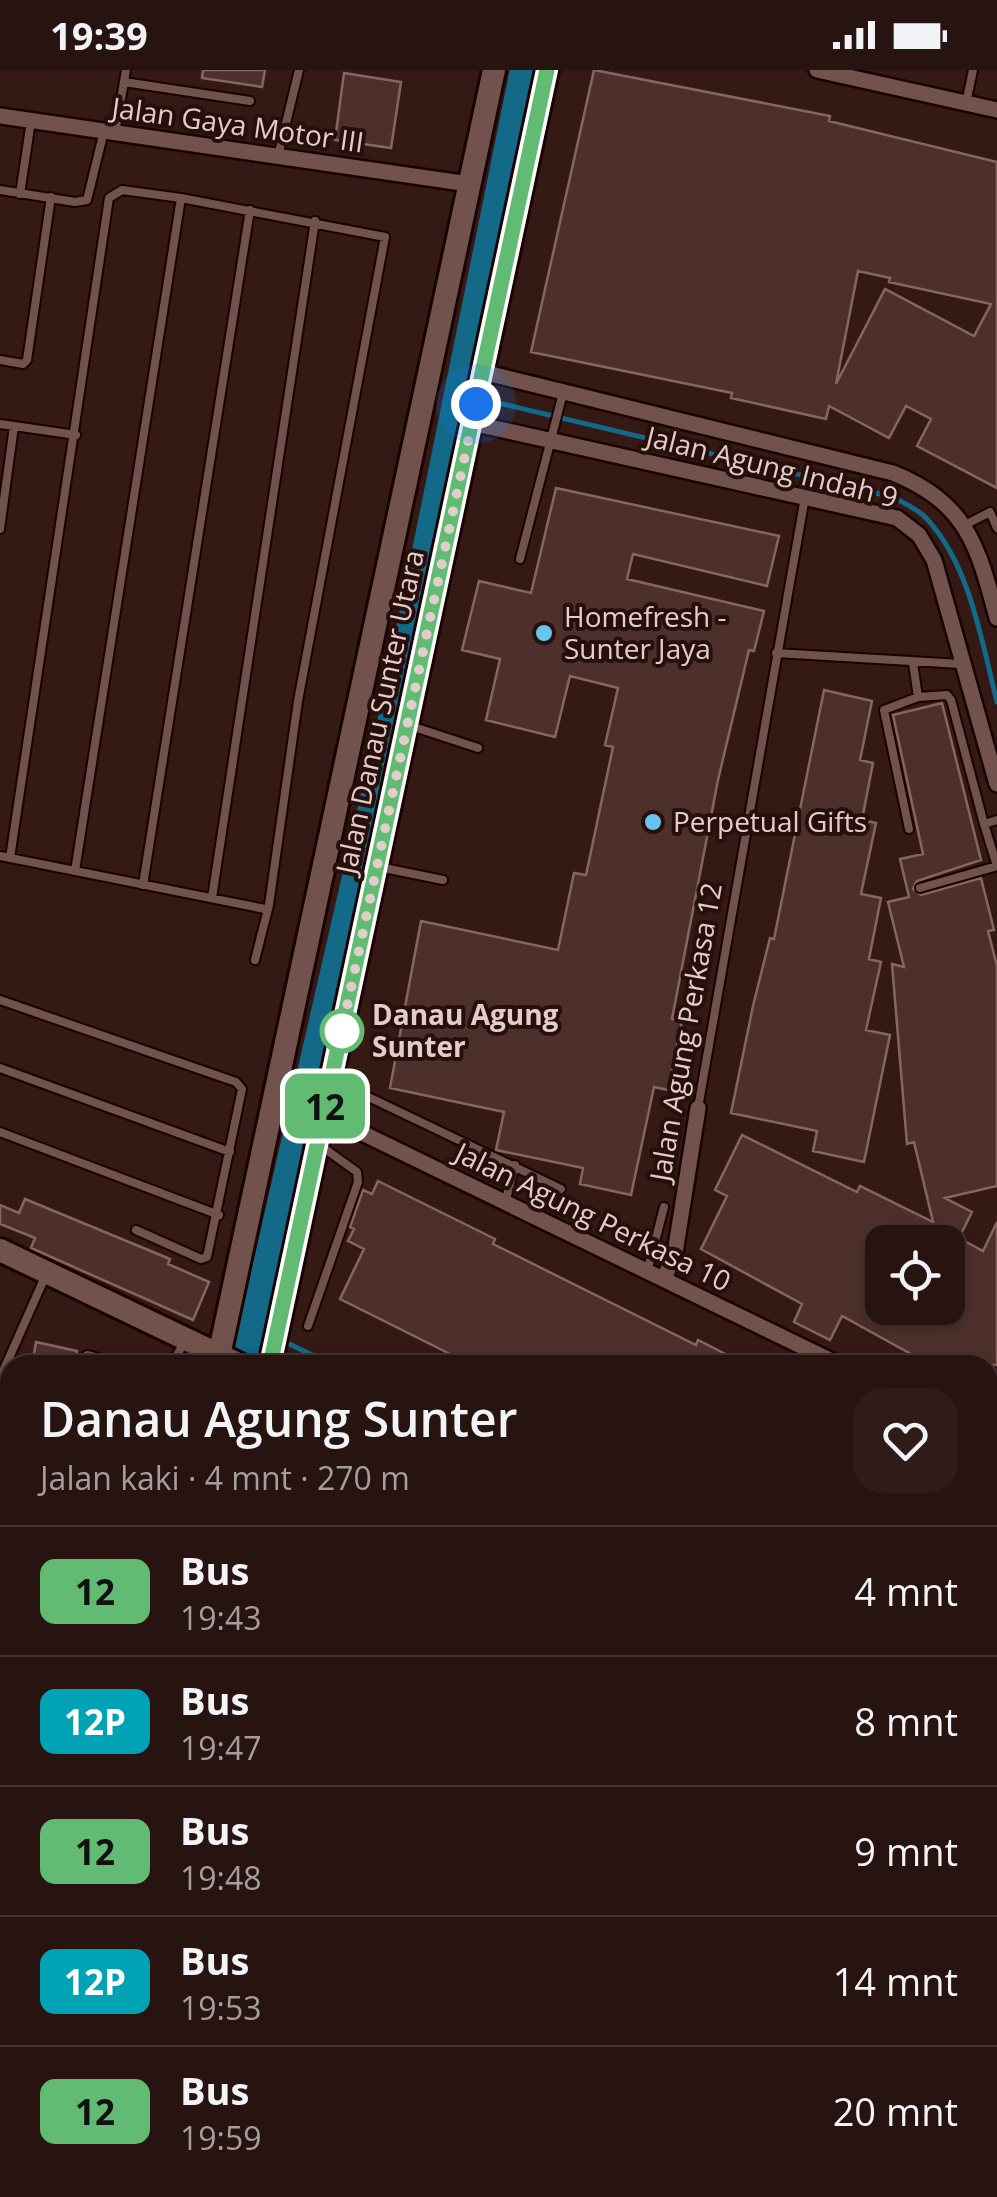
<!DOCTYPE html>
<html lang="id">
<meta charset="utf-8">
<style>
body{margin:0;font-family:"Open Sans",sans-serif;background:#2f1c19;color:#f1f3f6;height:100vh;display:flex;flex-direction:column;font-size:38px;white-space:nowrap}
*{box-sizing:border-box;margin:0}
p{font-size:32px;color:#a49e9f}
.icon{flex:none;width:55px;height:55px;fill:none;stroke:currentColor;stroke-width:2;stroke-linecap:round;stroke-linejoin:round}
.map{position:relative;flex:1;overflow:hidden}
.sheet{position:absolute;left:0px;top:1285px;width:998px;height:842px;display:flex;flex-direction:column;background:#271310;border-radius:30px 30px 0 0;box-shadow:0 5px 15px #0003,0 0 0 2px #433230}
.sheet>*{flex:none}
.badge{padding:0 20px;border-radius:15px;font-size:35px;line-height:65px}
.tools{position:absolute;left:865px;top:1155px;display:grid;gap:20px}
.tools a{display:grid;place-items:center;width:100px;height:100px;border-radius:20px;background:#271310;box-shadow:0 5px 15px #0003,0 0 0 2px #433230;font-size:50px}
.you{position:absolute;width:50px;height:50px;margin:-25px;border:8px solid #fff;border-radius:50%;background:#1a73e8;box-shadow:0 0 0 15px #1a73e833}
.map>.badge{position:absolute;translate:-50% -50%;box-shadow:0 0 0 5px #fff}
.round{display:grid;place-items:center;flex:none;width:105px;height:105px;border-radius:30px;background:#2f1c19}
.overview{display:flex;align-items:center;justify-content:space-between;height:170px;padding:0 40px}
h1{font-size:48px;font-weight:600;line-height:75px}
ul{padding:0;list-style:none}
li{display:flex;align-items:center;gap:30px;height:130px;padding:0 40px;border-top:2px solid #433230}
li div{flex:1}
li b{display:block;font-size:38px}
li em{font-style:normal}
li .badge{min-width:110px;font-weight:700;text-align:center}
.status{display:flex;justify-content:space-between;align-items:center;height:70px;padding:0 50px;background:#271310;direction:ltr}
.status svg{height:28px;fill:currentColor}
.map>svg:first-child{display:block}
.green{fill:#67302a}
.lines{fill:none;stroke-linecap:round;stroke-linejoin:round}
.stream{stroke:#126988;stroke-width:5}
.river{stroke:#126988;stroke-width:30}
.building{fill:#4d302c;stroke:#876661;stroke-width:2.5;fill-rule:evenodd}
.lane-casing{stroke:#1a0303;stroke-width:12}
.street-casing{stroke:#1a0303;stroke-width:20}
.secondary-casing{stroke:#1a0303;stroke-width:28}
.lane{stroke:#72524d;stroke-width:8}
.street{stroke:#72524d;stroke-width:15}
.secondary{stroke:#72524d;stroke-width:22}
.line-casing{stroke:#fff;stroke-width:22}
.line{stroke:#62bb72;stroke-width:15}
.walk{stroke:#e1cdca;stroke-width:10;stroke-dasharray:0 18}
.poi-dot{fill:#64c5ee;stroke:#290f0c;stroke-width:4}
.stop-dot{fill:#fff;stroke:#62bb72;stroke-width:5}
.labels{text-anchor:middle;stroke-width:8;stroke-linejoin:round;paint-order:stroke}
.street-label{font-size:28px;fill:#e1cdca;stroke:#290f0c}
.poi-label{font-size:28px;fill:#e1cdca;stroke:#290f0c;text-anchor:start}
.stop-label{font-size:28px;font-weight:bold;fill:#e1cdca;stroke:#290f0c;text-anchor:start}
</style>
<div class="status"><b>19:39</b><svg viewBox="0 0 49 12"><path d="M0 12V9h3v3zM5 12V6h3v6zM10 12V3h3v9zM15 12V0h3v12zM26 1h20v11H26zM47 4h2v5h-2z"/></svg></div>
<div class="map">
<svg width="997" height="2127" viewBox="0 0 997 2127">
<rect width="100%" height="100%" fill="#341915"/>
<path class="green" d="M 10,2026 L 10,2118 L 30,2118 L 28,2127 L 0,2127 L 0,2069 Z"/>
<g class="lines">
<path class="stream" d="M 458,323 L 470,326
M 486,330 L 893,427 C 903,433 918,439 926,448 C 970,494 982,573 997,632
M 253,1256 L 272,1265
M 281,1270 L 333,1295
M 988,1614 L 997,1618
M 295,2118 L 315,2127"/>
<path class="river" d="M 245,1295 L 389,668 L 525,0
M 62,2127 L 64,2118"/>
</g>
<path class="building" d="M 203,0 L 265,0 L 262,17 L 202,8 Z
M 594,0 L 830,46 L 829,51 L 997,92 L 997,418 L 917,376 L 931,349 L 906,336 L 889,368 L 829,336 L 826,349 L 731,328 L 732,323 L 531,282 ZM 858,201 L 890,208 L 889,212 L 991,234 L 974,266 L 885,219 L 836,314 Z
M 344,3 L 401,12 L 391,78 L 335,70 Z
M 556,418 L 779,466 L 767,516 L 633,484 L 627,509 L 764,541 L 754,581 L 749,580 L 718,710 L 672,949 L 682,951 L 668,1020 L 654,1017 L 631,1125 L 580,1114 L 583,1098 L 496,1080 L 504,1042 L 390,1018 L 421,851 L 558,880 L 574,803 L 586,805 L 613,677 L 605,675 L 618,618 L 570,606 L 555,667 L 486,650 L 500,589 L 462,580 L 479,511 L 531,523 Z
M 824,620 L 872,631 L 860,690 L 873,693 L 862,750 L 876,753 L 861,824 L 881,828 L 869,889 L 881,892 L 866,960 L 890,965 L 864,1092 L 813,1081 L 817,1061 L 731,1043 L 753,936 L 770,868 L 774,869 Z
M 942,633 L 981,790 L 917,811 L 913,819 L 921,825 L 981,808 L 994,860 L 988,861 L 997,896 L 997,1116 L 945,1128 L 972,1142 L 959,1168 L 983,1181 L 997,1152 L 997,1295 L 931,1295 L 842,1246 L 830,1270 L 794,1252 L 802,1234 L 701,1179 L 727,1126 L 715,1120 L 742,1065 L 857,1122 L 860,1116 L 933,1152 L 914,1072 L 907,1074 L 892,894 L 904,897 L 888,832 L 909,827 L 900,789 L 923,784 L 893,645 ZM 882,1172 L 948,1172 L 948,1238 L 882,1238 Z
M 378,1111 L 495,1169 L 493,1174 L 696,1275 L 698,1270 L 747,1295 L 445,1295 L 450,1284 L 340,1229 L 364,1179 L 348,1171 L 354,1159 L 350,1157 L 363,1120 L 372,1124 Z
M 25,1129 L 170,1189 L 168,1194 L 209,1212 L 193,1250 L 31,1178 L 35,1168 L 0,1154 L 0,1135 L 19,1143 Z
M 36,1272 L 77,1281 L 73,1295 L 32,1295 Z"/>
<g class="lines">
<defs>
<path id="lane" d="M 124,12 L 250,31
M 966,33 L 973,0
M 115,63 L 126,0
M 278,86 L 299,0
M 0,120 L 75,132 L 87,130 L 104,61
M 20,124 L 31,51
M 0,290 L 23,294 L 27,290 L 51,127
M 0,354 L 76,365
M 965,455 L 990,442 L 997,458
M 0,459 L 14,356
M 520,489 L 563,323
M 776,583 L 961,594
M 913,593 L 918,627 L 947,625 L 951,630 L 984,754 L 997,750
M 411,656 L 478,678
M 984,754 L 997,796
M 909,759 L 884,640 L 918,627
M 0,786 L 265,839
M 10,788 L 109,128 L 122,120 L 181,128 L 385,167 L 298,631 L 269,835 L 255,890
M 379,797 L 443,810
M 75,801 L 181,128
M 143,815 L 250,140
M 920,818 L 997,796
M 212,828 L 315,151
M 0,930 L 236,1012 L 242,1019 L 207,1187 L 201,1189 L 136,1160
M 0,998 L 230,1082
M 335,1011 L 561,1119
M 698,1038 L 805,427
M 0,1062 L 219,1145
M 505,1133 L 515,1095
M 647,1202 L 664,1137
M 308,1256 L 358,1112 L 357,1102 L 321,1076
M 80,1295 L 87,1285 L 127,1295
M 171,1295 L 184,1273
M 0,1308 L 45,1207
M 0,1378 L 10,1383
M 0,1609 L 10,1613
M 10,1641 L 10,1652
M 0,1860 L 10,1862
M 0,1931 L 10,1934
M 0,1978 L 10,1979
M 988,2026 L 993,2017
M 980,2118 L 982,2127
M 14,2127 L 16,2118"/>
<path id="street" d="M 817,0 L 997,40
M 0,46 L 469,114
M 483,302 L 893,403 C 967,433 978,476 997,548
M 472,353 L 897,448 L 919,465 L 934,490 L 997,714
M 323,1044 L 840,1295
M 664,1209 L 675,1183 L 698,1038
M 988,1366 L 997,1371
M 232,2118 L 251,2127
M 355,2118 L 373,2127"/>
<path id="secondary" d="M 0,1180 L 240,1295
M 217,1295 L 494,0
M 270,1295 L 547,0
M 988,1662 L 997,1666
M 38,2127 L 40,2118
M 93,2127 L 95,2118"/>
</defs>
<use href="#lane" class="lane-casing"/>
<use href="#street" class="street-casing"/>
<use href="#secondary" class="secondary-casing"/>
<use href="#lane" class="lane"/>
<use href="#street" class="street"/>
<use href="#secondary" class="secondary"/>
</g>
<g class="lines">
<defs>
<path id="line" d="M 270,1295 L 547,0"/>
</defs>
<use href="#line" class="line-casing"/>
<use href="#line" class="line"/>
<path class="walk" d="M 342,961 L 339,974 L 476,334"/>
</g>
<g class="poi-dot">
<circle cx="544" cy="563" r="10"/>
<circle cx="653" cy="752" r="10"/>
</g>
<circle class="stop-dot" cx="342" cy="961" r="20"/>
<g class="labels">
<g class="street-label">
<text transform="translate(238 55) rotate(8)" y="10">Jalan Gaya Motor III</text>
<text transform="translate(772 397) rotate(14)" y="10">Jalan Agung Indah 9</text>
<text transform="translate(380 642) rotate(-78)" y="10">Jalan Danau Sunter Utara</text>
<text transform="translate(686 962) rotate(-80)" y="10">Jalan Agung Perkasa 12</text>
<text transform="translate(593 1147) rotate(26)" y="10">Jalan Agung Perkasa 10</text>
</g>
<g class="poi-label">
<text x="564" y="557">Homefresh -<tspan x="564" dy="32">Sunter Jaya</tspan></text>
<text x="673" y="762">Perpetual Gifts</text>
</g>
<g class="stop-label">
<text x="372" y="955">Danau Agung<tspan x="372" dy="32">Sunter</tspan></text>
</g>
</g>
</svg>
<div class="tools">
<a><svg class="icon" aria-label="locate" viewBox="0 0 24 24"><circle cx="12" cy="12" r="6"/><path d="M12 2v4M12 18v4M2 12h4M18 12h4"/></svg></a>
</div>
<div class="you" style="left:476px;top:334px"></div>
<b class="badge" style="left:325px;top:1036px;background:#62bb72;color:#111">12</b>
<section class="sheet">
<div class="overview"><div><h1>Danau Agung Sunter</h1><p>Jalan kaki · 4 mnt · 270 m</p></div><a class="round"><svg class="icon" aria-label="heart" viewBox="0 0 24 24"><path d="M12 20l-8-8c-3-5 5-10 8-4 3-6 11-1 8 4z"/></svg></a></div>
<ul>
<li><span class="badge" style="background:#62bb72;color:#111">12</span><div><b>Bus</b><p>19:43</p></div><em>4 mnt</em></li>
<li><span class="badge" style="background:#00a3b4;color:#fff">12P</span><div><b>Bus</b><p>19:47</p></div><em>8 mnt</em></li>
<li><span class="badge" style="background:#62bb72;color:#111">12</span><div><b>Bus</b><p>19:48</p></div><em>9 mnt</em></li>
<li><span class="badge" style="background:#00a3b4;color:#fff">12P</span><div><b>Bus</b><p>19:53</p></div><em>14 mnt</em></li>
<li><span class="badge" style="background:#62bb72;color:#111">12</span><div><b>Bus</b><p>19:59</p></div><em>20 mnt</em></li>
</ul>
</section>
</div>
